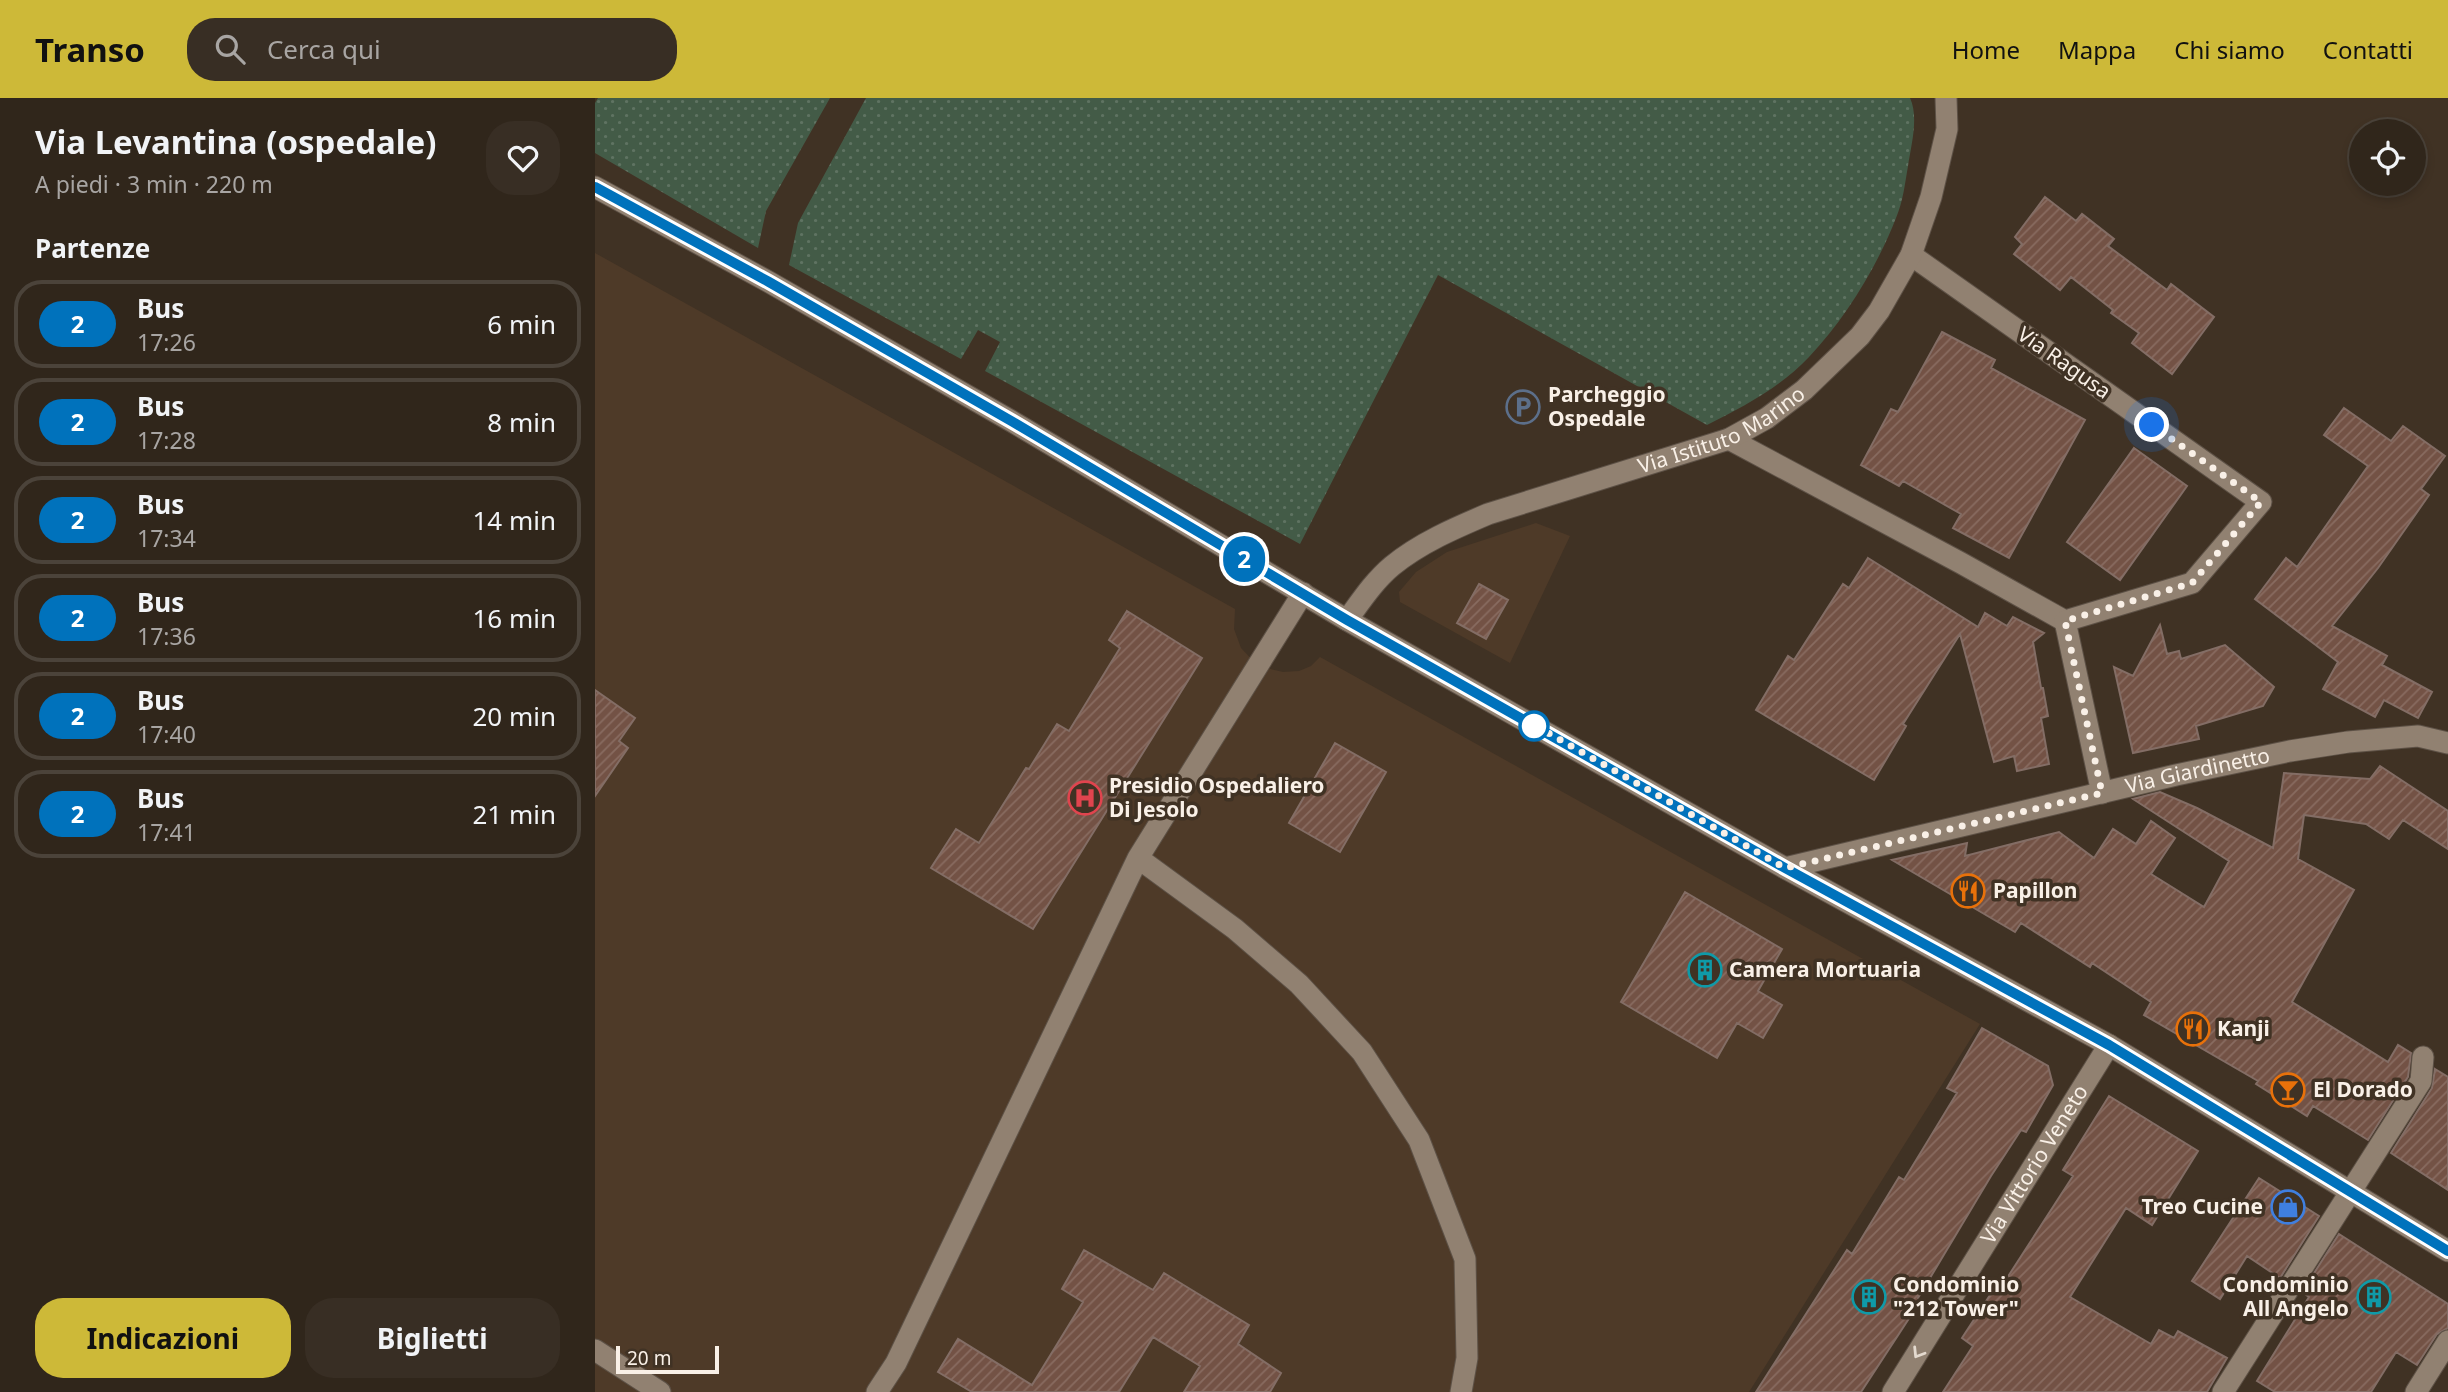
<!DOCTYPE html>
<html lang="it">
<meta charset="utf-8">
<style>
body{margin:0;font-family:"Noto Sans",sans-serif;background:#382e24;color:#f1f3f6;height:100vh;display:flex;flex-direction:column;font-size:26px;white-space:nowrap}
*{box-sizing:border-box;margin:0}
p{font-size:23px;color:#a8a5a3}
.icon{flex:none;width:38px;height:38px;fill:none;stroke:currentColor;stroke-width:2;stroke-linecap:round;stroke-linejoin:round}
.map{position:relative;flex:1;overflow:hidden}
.drawer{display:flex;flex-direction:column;background:#30261b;width:595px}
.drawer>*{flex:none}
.badge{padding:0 14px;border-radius:23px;font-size:24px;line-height:46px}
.buttons{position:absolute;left:1754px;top:21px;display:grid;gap:14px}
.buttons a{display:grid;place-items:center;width:77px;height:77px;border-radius:50%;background:#30261b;box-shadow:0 4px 10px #0003,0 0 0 2px #4b433a;font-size:35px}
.scale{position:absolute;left:21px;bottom:18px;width:103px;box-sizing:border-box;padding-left:7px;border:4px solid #f9f0e7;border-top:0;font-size:19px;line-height:24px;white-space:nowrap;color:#f9f0e7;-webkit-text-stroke:5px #403224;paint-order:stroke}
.you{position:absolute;width:35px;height:35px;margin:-18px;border:5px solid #fff;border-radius:50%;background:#1a73e8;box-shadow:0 0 0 10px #1a73e833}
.map>.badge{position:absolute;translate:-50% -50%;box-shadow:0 0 0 4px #fff}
h2{padding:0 35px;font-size:26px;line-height:63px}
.round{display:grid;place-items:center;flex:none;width:74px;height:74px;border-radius:28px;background:#382e24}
.head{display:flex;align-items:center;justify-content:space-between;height:119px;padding:0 35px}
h1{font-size:33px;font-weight:700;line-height:52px}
.primary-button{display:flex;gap:14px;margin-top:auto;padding:14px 35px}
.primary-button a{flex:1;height:80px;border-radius:28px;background:#cdb938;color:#111;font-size:28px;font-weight:700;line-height:80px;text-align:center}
.primary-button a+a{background:#382e24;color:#f1f3f6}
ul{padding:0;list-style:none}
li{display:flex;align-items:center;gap:21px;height:88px;margin:0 14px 10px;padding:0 21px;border:4px solid #4b433a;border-radius:28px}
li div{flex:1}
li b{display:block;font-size:26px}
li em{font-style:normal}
li .badge{min-width:77px;font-weight:700;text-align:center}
header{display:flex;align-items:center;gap:42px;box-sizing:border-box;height:98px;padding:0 35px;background:#cdb938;color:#111}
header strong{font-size:33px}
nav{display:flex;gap:38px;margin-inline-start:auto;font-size:24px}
.search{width:490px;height:63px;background:#382e24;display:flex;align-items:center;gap:18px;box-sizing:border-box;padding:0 24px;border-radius:28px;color:#a8a5a3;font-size:26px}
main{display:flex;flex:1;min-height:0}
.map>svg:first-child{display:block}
.built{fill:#4e3a28}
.grass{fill:url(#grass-dots)}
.building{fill:url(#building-hatch);stroke:#836d65;stroke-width:2}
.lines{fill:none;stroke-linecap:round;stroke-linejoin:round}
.lane-casing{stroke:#5d5146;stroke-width:23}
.street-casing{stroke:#5d5146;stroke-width:23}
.secondary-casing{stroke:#5d5146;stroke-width:23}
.lane{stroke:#918171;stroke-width:21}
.street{stroke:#918171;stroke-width:21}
.secondary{stroke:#918171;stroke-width:21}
.oneway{stroke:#e4dacf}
.line-casing{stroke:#fff;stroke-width:16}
.line{stroke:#0072bc;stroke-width:10}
.walk{stroke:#f9f0e7;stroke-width:7;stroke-dasharray:0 12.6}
.stop-dot{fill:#fff;stroke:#0072bc;stroke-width:3.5}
.labels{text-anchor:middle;stroke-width:7;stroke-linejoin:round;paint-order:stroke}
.street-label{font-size:21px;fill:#f9f0e7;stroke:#403224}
.poi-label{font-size:21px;font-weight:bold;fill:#f9f0e7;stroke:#403224;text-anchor:start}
</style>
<header>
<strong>Transo</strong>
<div class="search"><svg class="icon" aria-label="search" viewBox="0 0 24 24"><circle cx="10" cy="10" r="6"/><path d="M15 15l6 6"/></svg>Cerca qui</div>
<nav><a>Home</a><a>Mappa</a><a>Chi siamo</a><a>Contatti</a></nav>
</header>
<main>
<section class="drawer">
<div class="head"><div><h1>Via Levantina (ospedale)</h1><p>A piedi · 3 min · 220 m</p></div><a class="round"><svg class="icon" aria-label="heart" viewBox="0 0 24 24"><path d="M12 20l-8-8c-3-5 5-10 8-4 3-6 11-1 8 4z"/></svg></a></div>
<h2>Partenze</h2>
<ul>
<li><span class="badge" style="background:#0072bc;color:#fff">2</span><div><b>Bus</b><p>17:26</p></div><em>6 min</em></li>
<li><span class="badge" style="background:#0072bc;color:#fff">2</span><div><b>Bus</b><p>17:28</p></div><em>8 min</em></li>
<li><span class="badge" style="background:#0072bc;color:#fff">2</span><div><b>Bus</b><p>17:34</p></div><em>14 min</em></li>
<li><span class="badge" style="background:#0072bc;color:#fff">2</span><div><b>Bus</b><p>17:36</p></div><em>16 min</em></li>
<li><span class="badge" style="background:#0072bc;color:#fff">2</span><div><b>Bus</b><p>17:40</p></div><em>20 min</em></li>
<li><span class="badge" style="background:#0072bc;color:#fff">2</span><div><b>Bus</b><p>17:41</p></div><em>21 min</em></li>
</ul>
<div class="primary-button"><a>Indicazioni</a><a>Biglietti</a></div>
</section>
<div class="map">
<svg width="1853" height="1294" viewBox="0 0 1853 1294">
<defs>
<pattern id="grass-dots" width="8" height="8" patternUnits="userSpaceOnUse" patternTransform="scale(1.75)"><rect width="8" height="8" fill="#435b47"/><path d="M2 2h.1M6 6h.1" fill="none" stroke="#5f7362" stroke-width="1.8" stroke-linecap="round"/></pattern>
<pattern id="building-hatch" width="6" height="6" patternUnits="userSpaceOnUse" patternTransform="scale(1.75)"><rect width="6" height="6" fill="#735245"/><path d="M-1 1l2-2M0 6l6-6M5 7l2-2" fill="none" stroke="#886b60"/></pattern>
</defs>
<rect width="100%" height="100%" fill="#403224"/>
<path class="built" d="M 0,155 L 640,511 L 639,531 L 646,550 L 663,568 L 688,574 L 704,573 L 716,568 L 725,559 L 1385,926 L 1154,1294 L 0,1294 Z
M 941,425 L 975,438 L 915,565 L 805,504 L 804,494 L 821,474 L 852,454 Z"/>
<path class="grass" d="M 3,0 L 235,0 L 171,113 L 163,150 L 0,55 L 0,5 Z
M 271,0 L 1315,0 C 1324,19 1316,48 1313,68 C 1310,85 1308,104 1301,120 C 1282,169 1250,221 1214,259 C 1186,289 1148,309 1112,327 L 843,177 L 705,446 L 390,273 L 405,244 L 383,232 L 366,261 L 194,167 L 203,125 Z"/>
<path class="building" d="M 1450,99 L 1481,123 L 1487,116 L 1519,141 L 1513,148 L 1572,192 L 1576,186 L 1619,219 L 1577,276 L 1537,245 L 1544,235 L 1516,215 L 1518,212 L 1476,179 L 1465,192 L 1419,156 L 1427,146 L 1420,139 Z
M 1347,234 L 1400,262 L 1396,270 L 1490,322 L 1414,460 L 1358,430 L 1366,416 L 1308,383 L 1304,388 L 1266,367 L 1296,311 L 1303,314 Z
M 1749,310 L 1796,343 L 1808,328 L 1850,358 L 1826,391 L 1834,397 L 1783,470 L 1737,528 L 1792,558 L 1787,567 L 1837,594 L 1823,620 L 1789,602 L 1780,619 L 1728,591 L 1743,564 L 1660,501 L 1691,460 L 1702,469 L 1773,368 L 1729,337 Z
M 1539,350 L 1592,388 L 1525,482 L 1472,444 Z
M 1273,460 L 1383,529 L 1390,515 L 1412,528 L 1418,519 L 1449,535 L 1438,544 L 1446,590 L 1448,590 L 1453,618 L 1446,620 L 1454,666 L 1422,673 L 1419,658 L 1399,664 L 1365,536 L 1308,626 L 1311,628 L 1279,682 L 1161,612 L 1193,558 L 1199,562 L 1248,486 L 1254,490 Z
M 884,486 L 913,502 L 891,541 L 862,525 Z
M 532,513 L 607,560 L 438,831 L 336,770 L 361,731 L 384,745 L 431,670 L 434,671 L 462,626 L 474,633 L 525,550 L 514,542 Z
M 1565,527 L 1572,556 L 1584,553 L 1586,561 L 1630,547 L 1679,589 L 1668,608 L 1601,628 L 1604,641 L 1538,655 L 1519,569 L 1538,578 Z
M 0,592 L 40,620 L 24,643 L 33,650 L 0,698 Z
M 740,645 L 791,674 L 745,754 L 694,725 Z
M 1785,668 L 1853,713 L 1853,751 L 1808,722 L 1794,741 L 1771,726 L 1709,717 L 1703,761 L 1759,792 L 1697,904 L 1793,964 L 1803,947 L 1816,955 L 1813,979 L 1773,1042 L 1718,1008 L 1712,1018 L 1661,986 L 1663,983 L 1549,917 L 1556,904 L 1497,865 L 1495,869 L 1426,825 L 1420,834 L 1297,762 L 1372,745 L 1370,758 L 1464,734 L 1499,760 L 1518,731 L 1541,746 L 1556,723 L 1580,740 L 1556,776 L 1609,809 L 1634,763 L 1538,701 L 1565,694 L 1602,710 L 1678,750 L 1689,675 L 1775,681 Z
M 1090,794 L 1187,851 L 1163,893 L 1187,907 L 1168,940 L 1142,925 L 1122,960 L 1026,904 Z
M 1387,930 L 1453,968 L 1458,987 L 1431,1034 L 1426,1032 L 1396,1078 L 1323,1200 L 1326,1202 L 1266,1294 L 1161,1294 L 1252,1152 L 1257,1156 L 1304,1079 L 1309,1082 L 1362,995 L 1352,990 Z
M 1840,971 L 1853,979 L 1853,1092 L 1796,1055 L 1837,990 Z
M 1514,998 L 1603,1053 L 1557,1127 L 1531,1110 L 1475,1199 L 1556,1246 L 1564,1232 L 1579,1240 L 1583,1233 L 1632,1260 L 1612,1294 L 1348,1294 L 1378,1248 L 1367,1240 L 1399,1191 L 1403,1194 L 1478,1078 L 1468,1072 Z
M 1664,1080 L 1724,1118 L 1685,1180 L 1652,1158 L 1625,1201 L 1597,1183 Z
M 1744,1136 L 1853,1206 L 1853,1230 L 1842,1236 L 1822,1267 L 1801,1254 L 1776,1294 L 1680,1294 L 1662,1283 L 1714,1199 L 1707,1194 Z
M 489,1152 L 558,1192 L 569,1175 L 654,1227 L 643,1246 L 686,1275 L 675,1294 L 589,1294 L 605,1268 L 558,1239 L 524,1294 L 377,1294 L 343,1274 L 363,1241 L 437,1287 L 488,1204 L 467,1191 Z"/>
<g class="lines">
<defs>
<path id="lane" d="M 543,760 L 640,831 L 704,886 L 767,954 L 824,1042 L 870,1161 L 872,1260 L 866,1294
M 0,1252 L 65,1294
M 282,1294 L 301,1265 L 543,760 L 708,495
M 1628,1294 L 1826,983 L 1828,959"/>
<g id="street">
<path d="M 1134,341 L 1366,465 L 1470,523 L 1597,485 L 1666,404 L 1316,157"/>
<path id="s1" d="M 752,522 C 766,503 779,483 797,468 C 825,445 860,430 893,416 L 1134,341 L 1172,320 L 1209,292 L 1265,238 L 1284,213 L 1316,157 L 1336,99 L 1352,31 L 1351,0"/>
<path d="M 1470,523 L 1507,695"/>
<path id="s2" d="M 1190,770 L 1581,677 L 1695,653 L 1753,644 L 1823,638 L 1853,645"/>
<path id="s3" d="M 1298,1294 L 1514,947"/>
<path d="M 1821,1294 L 1853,1243"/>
</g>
<path id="secondary" d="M 0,89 L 174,184 L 418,324 L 752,522 L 1190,770 L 1514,947 L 1853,1153"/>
</defs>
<use href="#lane" class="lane-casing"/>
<use href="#street" class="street-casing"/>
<use href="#secondary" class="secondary-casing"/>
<use href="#lane" class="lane"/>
<use href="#street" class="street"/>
<use href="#secondary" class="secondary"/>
</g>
<defs><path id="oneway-chevron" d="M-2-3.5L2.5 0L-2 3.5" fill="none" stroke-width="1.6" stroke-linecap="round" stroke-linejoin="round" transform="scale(1.75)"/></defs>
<use class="oneway" href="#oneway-chevron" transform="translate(1323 1255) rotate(122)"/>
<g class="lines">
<defs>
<path id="line" d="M 0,89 L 174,184 L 418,324 L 752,522 L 1190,770 L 1514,947 L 1853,1153"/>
</defs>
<use href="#line" class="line-casing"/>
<use href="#line" class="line"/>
<path class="walk" d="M 939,628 L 936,625 L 1190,770 L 1507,695 L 1470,523 L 1597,485 L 1666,404 L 1557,327"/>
</g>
<defs>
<symbol id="parking-ring" viewBox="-11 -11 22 22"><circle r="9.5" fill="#403224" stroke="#5c6f8a" stroke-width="1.5"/><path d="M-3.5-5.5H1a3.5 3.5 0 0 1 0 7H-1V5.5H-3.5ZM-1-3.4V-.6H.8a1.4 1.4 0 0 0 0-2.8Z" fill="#5c6f8a"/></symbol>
<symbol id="hospital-ring" viewBox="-11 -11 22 22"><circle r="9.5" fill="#403224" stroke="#e0444e" stroke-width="1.5"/><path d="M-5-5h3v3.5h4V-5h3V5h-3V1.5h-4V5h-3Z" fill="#e0444e"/></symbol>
<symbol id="restaurant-ring" viewBox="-11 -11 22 22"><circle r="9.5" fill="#403224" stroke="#e8710a" stroke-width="1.5"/><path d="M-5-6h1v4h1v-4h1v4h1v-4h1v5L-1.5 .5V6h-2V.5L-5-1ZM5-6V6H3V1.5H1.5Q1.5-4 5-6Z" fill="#e8710a"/></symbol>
<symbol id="building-ring" viewBox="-11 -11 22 22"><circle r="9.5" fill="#403224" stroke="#0f9aa8" stroke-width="1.5"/><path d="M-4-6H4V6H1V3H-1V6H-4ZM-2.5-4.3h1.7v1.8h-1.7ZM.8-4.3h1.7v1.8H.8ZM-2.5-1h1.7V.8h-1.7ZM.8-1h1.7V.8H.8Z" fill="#0f9aa8"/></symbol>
<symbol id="bar-ring" viewBox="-11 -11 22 22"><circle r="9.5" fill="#403224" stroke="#e8710a" stroke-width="1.5"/><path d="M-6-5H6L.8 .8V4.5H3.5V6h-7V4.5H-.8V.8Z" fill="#e8710a"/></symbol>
<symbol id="shop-ring" viewBox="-11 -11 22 22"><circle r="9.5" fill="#403224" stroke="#3f7fe0" stroke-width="1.5"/><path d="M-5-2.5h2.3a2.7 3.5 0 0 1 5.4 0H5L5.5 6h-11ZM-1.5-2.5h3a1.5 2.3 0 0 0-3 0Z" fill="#3f7fe0"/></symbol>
</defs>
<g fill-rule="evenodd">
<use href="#parking-ring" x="909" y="290" width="38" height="38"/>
<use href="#hospital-ring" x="471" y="681" width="38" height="38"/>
<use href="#restaurant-ring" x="1354" y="774" width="38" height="38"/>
<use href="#building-ring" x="1091" y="853" width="38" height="38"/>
<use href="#restaurant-ring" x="1579" y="912" width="38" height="38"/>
<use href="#bar-ring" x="1674" y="973" width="38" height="38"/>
<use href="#shop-ring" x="1674" y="1090" width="38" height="38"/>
<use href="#building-ring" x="1255" y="1180" width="38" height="38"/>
<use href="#building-ring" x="1760" y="1180" width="38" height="38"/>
</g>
<circle class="stop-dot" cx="939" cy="628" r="14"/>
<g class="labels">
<g class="street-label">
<text transform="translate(1469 265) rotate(35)" y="7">Via Ragusa</text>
<text dy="7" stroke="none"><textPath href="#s1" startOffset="429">Via Istituto Marino</textPath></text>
<text dy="7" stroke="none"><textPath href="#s2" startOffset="424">Via Giardinetto</textPath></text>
<text dy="7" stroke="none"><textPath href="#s3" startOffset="268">Via Vittorio Veneto</textPath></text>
</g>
<g class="poi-label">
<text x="953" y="304">Parcheggio<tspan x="953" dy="24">Ospedale</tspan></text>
<text x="514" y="695">Presidio Ospedaliero<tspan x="514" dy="24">Di Jesolo</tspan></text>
<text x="1398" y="800">Papillon</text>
<text x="1134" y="879">Camera Mortuaria</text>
<text x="1622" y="938">Kanji</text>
<text x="1718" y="999">El Dorado</text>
<text x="1668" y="1116" text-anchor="end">Treo Cucine</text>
<text x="1298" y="1194">Condominio<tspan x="1298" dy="24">"212 Tower"</tspan></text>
<text x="1754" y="1194" text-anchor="end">Condominio<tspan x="1754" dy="24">All Angelo</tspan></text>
</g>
</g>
</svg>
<div class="buttons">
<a><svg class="icon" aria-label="locate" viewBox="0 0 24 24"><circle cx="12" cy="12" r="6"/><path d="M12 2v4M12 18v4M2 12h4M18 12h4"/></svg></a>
</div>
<div class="scale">20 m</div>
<div class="you" style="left:1557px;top:327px"></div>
<b class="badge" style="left:649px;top:461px;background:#0072bc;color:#fff">2</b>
</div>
</main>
